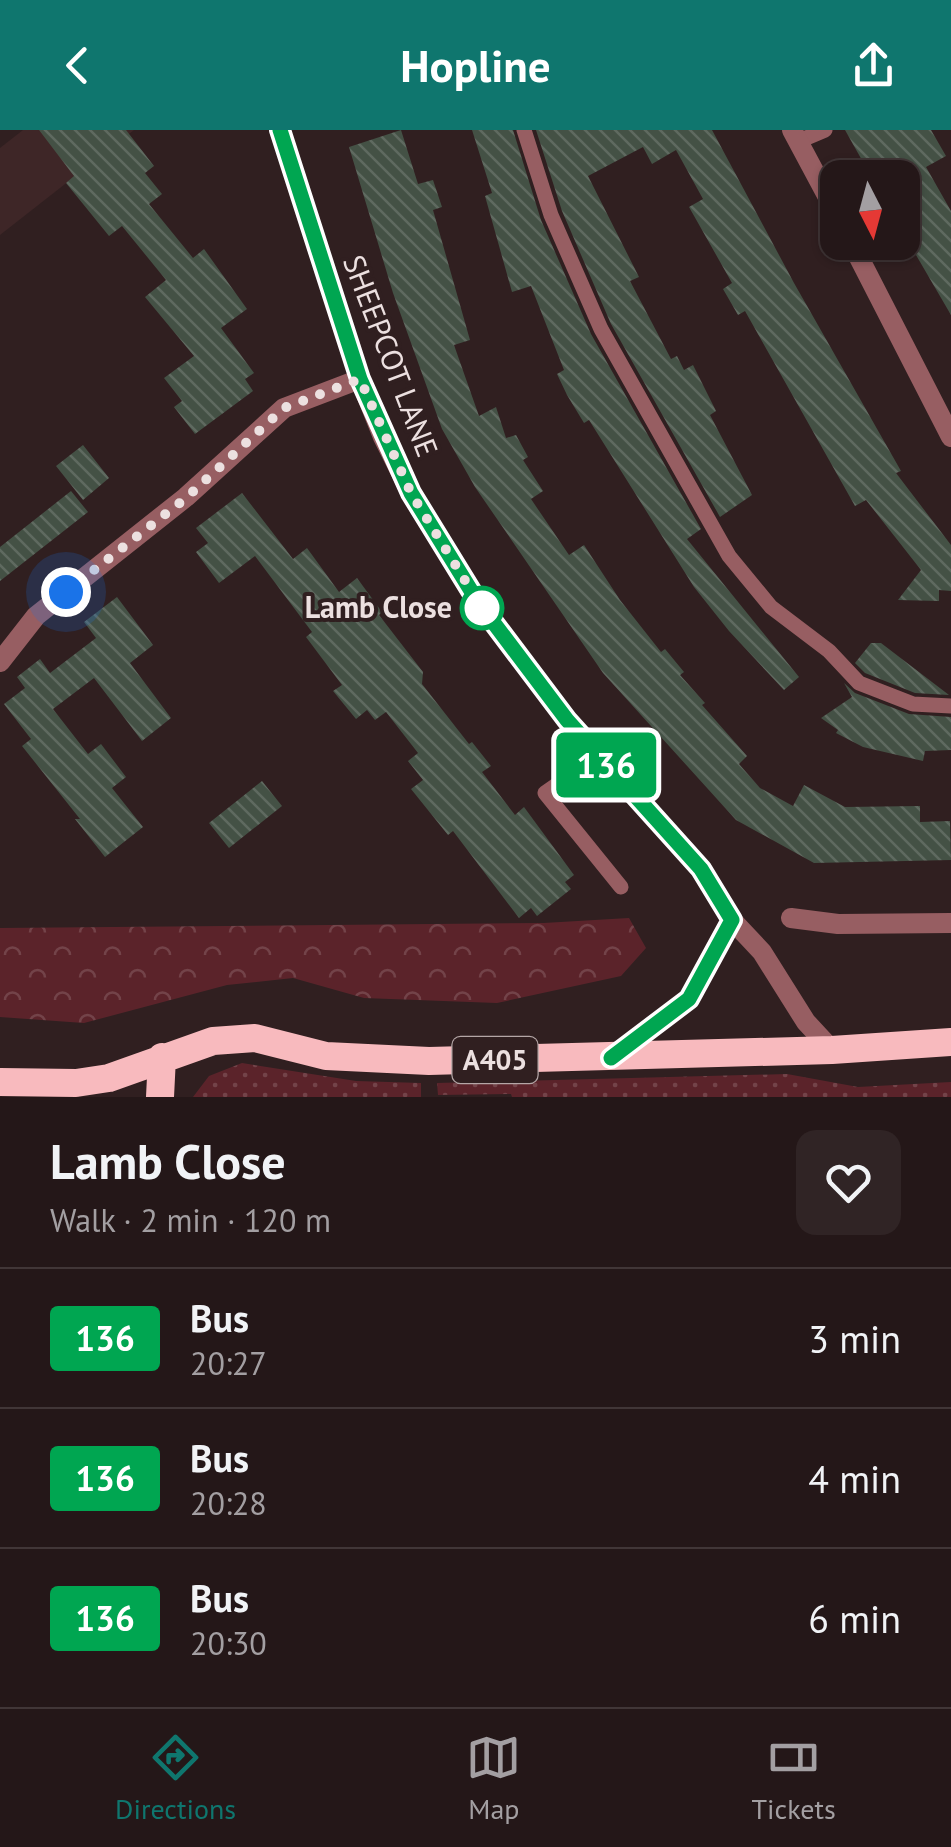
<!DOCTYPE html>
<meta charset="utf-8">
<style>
body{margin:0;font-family:"PT Sans",sans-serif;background:#302425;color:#f1f3f6;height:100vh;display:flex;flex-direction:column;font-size:38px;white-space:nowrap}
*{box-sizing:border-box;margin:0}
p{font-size:32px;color:#a39fa2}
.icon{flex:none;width:55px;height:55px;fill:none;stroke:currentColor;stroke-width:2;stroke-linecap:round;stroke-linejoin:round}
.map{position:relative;height:967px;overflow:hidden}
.side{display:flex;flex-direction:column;background:#241718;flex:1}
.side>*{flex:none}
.badge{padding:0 20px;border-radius:8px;font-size:35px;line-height:65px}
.needle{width:65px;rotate:174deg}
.controls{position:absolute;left:820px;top:30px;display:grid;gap:20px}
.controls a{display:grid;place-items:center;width:100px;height:100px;border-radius:20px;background:#241718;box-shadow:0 2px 8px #0004,0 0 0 2px #413637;font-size:50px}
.you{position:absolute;width:50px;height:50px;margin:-25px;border:8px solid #fff;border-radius:50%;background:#1a73e8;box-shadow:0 0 0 15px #1a73e833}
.map>.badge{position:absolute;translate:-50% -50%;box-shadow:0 0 0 5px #fff}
.round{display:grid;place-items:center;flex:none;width:105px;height:105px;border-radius:20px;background:#302425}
.headline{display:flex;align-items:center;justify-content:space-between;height:170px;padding:0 50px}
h1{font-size:48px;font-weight:700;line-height:75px}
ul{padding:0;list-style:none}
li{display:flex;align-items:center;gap:30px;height:140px;padding:0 50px;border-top:2px solid #413637}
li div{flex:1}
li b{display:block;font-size:38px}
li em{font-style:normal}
li .badge{min-width:110px;font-weight:700;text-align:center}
header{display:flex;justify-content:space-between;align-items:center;height:130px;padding:0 50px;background:#0f766e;color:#fff;font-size:45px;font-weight:700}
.tabs{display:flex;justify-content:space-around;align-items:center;height:140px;border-top:2px solid #413637;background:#241718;font-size:28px;color:#a39fa2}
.tabs a{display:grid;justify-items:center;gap:5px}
.tabs .on{color:#0f766e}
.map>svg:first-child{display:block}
.built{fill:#3e2627}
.grass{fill:url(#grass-dots)}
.forest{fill:url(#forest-crowns)}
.building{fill:url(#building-back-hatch)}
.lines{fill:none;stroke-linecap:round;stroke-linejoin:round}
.service{stroke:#975e62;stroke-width:15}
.minor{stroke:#975e62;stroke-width:20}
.tertiary{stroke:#975e62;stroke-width:20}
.trunk{stroke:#f8babe;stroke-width:28}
.line-casing{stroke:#fff;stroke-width:22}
.line{stroke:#00a651;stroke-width:15}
.walk{stroke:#ece0e0;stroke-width:10;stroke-dasharray:0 18}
.stop-dot{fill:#fff;stroke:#00a651;stroke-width:5}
.labels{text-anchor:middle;stroke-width:8;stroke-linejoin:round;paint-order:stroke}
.shield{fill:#301f20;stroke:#b4a6a6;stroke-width:2.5}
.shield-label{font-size:28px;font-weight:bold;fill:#ece0e0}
.street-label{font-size:30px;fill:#ece0e0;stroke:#301f20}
.stop-label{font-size:30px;font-weight:bold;fill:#ece0e0;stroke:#301f20;text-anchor:end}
</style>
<header><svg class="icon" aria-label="back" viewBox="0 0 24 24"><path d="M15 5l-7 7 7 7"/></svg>Hopline<svg class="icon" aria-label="share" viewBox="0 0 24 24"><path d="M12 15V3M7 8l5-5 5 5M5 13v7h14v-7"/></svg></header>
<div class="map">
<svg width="951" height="967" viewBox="0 0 951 967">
<defs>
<pattern id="grass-dots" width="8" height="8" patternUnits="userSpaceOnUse" patternTransform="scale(2.5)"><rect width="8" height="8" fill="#5b232a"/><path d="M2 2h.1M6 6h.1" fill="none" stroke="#734349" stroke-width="1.8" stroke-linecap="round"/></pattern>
<pattern id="forest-crowns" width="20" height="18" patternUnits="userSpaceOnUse" patternTransform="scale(2.5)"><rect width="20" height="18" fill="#5b232a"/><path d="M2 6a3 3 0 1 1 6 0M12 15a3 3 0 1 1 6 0" fill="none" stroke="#734349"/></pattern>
<pattern id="building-back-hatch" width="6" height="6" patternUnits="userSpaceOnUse" patternTransform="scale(2.5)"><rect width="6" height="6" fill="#445145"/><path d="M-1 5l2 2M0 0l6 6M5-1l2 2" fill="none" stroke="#5f6a60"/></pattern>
</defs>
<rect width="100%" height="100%" fill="#301f20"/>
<path class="built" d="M 23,0 L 134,0 L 0,105 L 0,18 Z"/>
<path class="grass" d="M 242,933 L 356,951 L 421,953 L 421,967 L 193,967 L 209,946 Z
M 787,944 L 858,957 L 951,952 L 951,967 L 512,967 L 511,964 L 438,965 L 437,953 Z"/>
<path class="forest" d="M 629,788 L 646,818 L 621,846 L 497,873 L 364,868 L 293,848 L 227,855 L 84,893 L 0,887 L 0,798 L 544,793 Z"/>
<path class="building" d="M 39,0 L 126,0 L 154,36 L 145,43 L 162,64 L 149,74 L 193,128 L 204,119 L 247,179 L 221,198 L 254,243 L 245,249 L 253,261 L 195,304 L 174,277 L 182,271 L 164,248 L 194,226 L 145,167 L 166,150 L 122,96 L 109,106 L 66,53 L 74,46 Z
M 401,0 L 418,54 L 433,50 L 442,77 L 433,80 L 470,210 L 454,215 L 479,286 L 496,277 L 506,308 L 516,305 L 528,327 L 523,330 L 543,361 L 531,369 L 569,425 L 584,415 L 620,470 L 661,522 L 665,519 L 684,542 L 680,545 L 705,573 L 702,575 L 747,626 L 739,634 L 760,658 L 793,676 L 804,655 L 845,677 L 920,676 L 920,692 L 950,691 L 951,730 L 814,733 L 736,690 L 603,543 L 475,357 L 442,299 L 393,163 L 349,17 Z
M 472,0 L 513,0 L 541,90 L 591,204 L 701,399 L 687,409 L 799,547 L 784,560 L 729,501 L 694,457 L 589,290 L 584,293 L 567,265 L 557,244 L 564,240 L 531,156 L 512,162 L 485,66 L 492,63 Z
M 536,0 L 712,0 L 794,153 L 901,341 L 896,343 L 951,415 L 951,461 L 939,460 L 939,471 L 898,470 L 921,440 L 866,370 L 855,376 L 745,181 L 738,185 L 723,159 L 732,153 L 689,77 L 703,69 L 676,20 L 652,34 L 643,17 L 588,46 L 639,147 L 630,151 L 671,229 L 677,226 L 684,240 L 693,235 L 716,281 L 710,285 L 752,365 L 720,387 L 611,194 L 562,81 Z
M 845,0 L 931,0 L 946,26 L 926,37 L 951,81 L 951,185 L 902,101 L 902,48 L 872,48 Z
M 83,315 L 109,348 L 83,370 L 56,336 Z
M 71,361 L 88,382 L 0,451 L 0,417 Z
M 242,363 L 293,429 L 307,418 L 339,462 L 357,448 L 382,482 L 379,485 L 423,542 L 422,554 L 469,614 L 472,612 L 491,636 L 482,642 L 515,685 L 524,677 L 574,745 L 565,752 L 571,759 L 537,786 L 531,778 L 519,788 L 453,701 L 448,705 L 411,659 L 423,650 L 408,631 L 418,623 L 386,582 L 375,590 L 367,580 L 356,589 L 333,561 L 342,555 L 306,507 L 312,502 L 255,426 L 219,453 L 196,422 L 208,413 L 196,398 Z
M 117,467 L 153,515 L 130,533 L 171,588 L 142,611 L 94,548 L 53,579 L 88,624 L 101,614 L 126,647 L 112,658 L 143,697 L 105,727 L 75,689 L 80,689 L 22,616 L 31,609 L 4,574 L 25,558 L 17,547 L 40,529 L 50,543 L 96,508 L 84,492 Z
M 871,513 L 881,513 L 949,565 L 915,563 L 865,543 L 855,533 Z
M 844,553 L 855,563 L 909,584 L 951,587 L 951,620 L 925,621 L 923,631 L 863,617 L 836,603 L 838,600 L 821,588 L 852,567 Z
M 262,651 L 282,676 L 229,718 L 209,693 Z"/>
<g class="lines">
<path class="service" d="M 524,0 L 551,85 L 601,199 L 729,426 L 771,477 L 829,521 L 859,553 L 913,574 L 951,576
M 799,11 L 825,0
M 598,626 L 545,663 L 621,757"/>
<path class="minor" d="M 792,0 L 838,86
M 851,112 L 951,307
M 0,532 L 36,486 L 186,367 L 284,278 L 360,249
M 791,788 L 838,794 L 951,793"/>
<path class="tertiary" d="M 280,0 L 360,249 L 383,307 L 411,363 L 478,472 L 567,590 L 701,739 L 732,790 L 762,822 L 806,892 L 832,920
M 613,927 L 689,869 L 732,790"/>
<path class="trunk" d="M 0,952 L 76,953 L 109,948 L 213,911 L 255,908 L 326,926 L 429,931 L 832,920 L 951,912
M 160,967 L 162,927"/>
</g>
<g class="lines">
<defs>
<path id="line" d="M 280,0 L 360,249 L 411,363 L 478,472 L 567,590 L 701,739 L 732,790 L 689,869 L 611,928"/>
</defs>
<use href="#line" class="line-casing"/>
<use href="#line" class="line"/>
<path class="walk" d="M 66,462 L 186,368 L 284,278 L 360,249 L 411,363 L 482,478"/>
</g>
<circle class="stop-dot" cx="482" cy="478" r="20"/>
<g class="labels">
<rect class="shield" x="452.5" y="907" width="85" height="46" rx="8"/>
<g class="shield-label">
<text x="495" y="940">A405</text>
</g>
<g class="street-label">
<text transform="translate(390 226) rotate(69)" y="10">SHEEPCOT LANE</text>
</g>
<g class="stop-label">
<text x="452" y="488">Lamb Close</text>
</g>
</g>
</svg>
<div class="controls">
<a><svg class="needle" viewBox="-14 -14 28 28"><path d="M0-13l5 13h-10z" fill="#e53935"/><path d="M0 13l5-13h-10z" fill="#a39fa2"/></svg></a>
</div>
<div class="you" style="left:66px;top:462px"></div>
<b class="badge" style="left:606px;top:635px;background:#00a651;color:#fff">136</b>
</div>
<section class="side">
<div class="headline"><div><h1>Lamb Close</h1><p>Walk · 2 min · 120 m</p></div><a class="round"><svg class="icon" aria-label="heart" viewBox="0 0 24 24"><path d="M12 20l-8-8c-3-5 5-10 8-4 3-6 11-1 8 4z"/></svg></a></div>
<ul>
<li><span class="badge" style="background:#00a651;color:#fff">136</span><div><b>Bus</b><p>20:27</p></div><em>3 min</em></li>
<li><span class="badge" style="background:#00a651;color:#fff">136</span><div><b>Bus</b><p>20:28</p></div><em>4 min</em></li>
<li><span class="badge" style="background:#00a651;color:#fff">136</span><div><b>Bus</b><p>20:30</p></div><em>6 min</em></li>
</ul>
</section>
<nav class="tabs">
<a class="on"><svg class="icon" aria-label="directions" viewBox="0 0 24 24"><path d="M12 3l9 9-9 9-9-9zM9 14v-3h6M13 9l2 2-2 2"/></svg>Directions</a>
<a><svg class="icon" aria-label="map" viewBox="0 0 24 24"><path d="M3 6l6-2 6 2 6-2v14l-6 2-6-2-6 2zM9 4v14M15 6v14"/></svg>Map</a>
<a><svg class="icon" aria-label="tickets" viewBox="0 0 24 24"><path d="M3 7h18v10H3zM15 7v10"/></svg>Tickets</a>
</nav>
